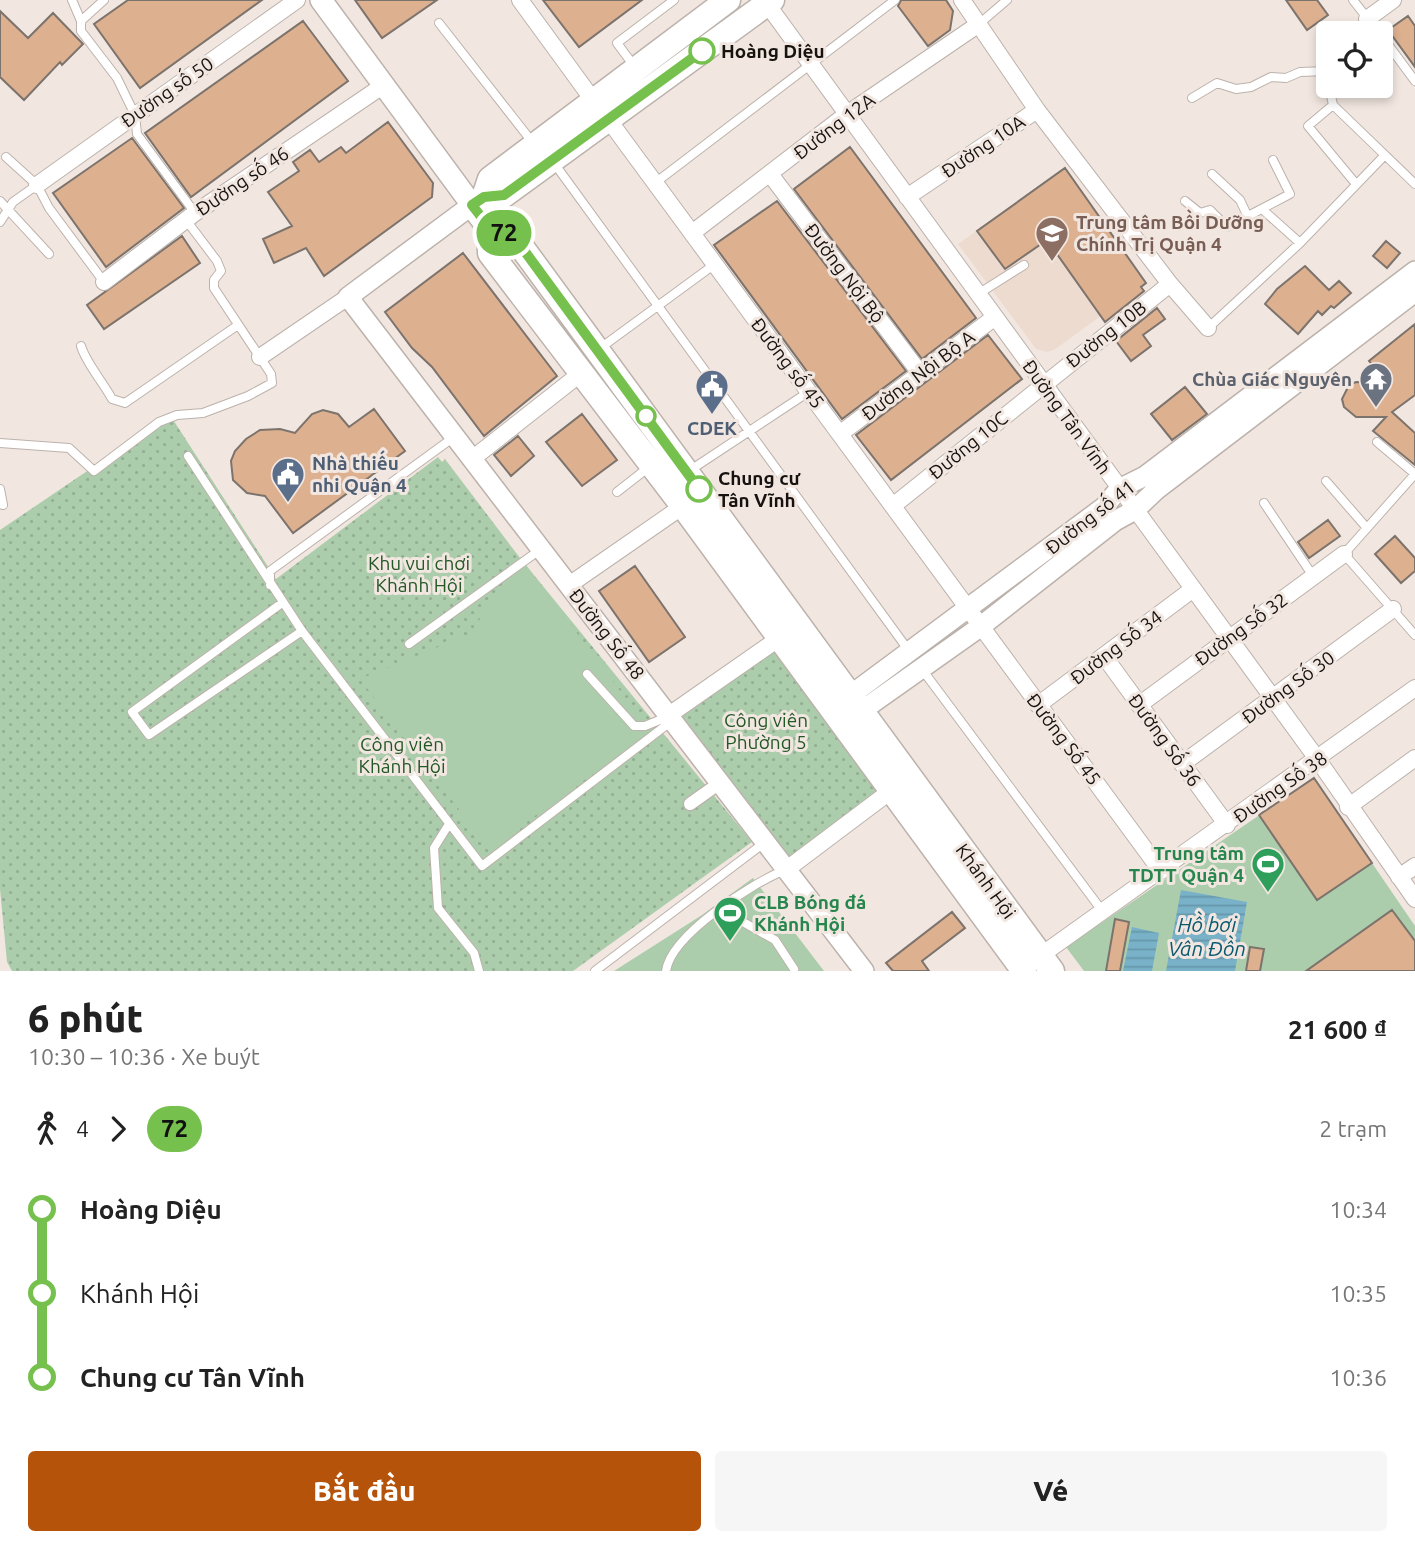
<!DOCTYPE html>
<html lang="vi">
<meta charset="utf-8">
<style>
body{margin:0;font-family:Ubuntu,sans-serif;background:#f6f6f6;color:#222;height:100vh;display:flex;flex-direction:column;font-size:26px;white-space:nowrap}
*{box-sizing:border-box;margin:0}
p{font-size:23px;color:#767676}
.icon{flex:none;width:38px;height:38px;fill:none;stroke:currentColor;stroke-width:2;stroke-linecap:round;stroke-linejoin:round}
.map{position:relative;height:971px;overflow:hidden}
.drawer{display:flex;flex-direction:column;background:#fff;flex:1}
.drawer>*{flex:none}
.badge{padding:0 14px;border-radius:23px;font-size:24px;line-height:46px}
.tools{position:absolute;left:1316px;top:21px;display:grid;gap:14px}
.tools a{display:grid;place-items:center;width:77px;height:77px;border-radius:7px;background:#fff;box-shadow:0 4px 10px #0003;font-size:35px}
.map>.badge{position:absolute;translate:-50% -50%;box-shadow:0 0 0 4px #fff}
.legs{display:flex;align-items:center;gap:10px;height:77px;padding:0 28px;font-size:23px}
.legs p{margin-inline-start:auto}
.head{display:flex;align-items:center;justify-content:space-between;height:119px;padding:0 28px}
h1{font-size:38px;font-weight:800;line-height:52px}
.cta{display:flex;gap:14px;margin-top:auto;padding:14px 28px}
.cta a{flex:1;height:80px;border-radius:7px;background:#b45309;color:#fff;font-size:28px;font-weight:800;line-height:80px;text-align:center}
.cta a+a{background:#f6f6f6;color:#222}
ul{padding:0 28px;list-style:none}
li{display:flex;align-items:center;gap:24px;height:84px;font-size:26px}
li i{display:grid;place-items:center;width:10px;height:100%;margin:0 9px;background:currentColor}
li i::after{content:'';width:18px;height:18px;margin:-9px;border:5px solid;border-radius:50%;background:#fff}
li p{margin-inline-start:auto}
li:first-child i{background:linear-gradient(#0000 50%,currentColor 0)}
li:last-child i{background:linear-gradient(currentColor 50%,#0000 0)}
.map>svg:first-child{display:block}
.built{fill:#eddbd0}
.grass{fill:url(#grass-dots)}
.pitch{fill:#accdac}
.water{fill:url(#water-rules)}
.building{fill:#ddb090;stroke:#7c736d;stroke-width:2}
.lines{fill:none;stroke-linecap:round;stroke-linejoin:round}
.service-casing{stroke:#bcb2ab;stroke-width:10}
.pedestrian-casing{stroke:#bcb2ab;stroke-width:15}
.minor-casing{stroke:#bcb2ab;stroke-width:18}
.tertiary-casing{stroke:#bcb2ab;stroke-width:22}
.secondary-casing{stroke:#bcb2ab;stroke-width:24}
.primary-casing{stroke:#bcb2ab;stroke-width:27}
.service{stroke:#fff;stroke-width:8}
.pedestrian{stroke:#fff;stroke-width:12}
.minor{stroke:#fff;stroke-width:16}
.tertiary{stroke:#fff;stroke-width:19}
.secondary{stroke:#fff;stroke-width:21}
.primary{stroke:#fff;stroke-width:24}
.line-1-casing{stroke:#fff;stroke-width:16}
.line-1{stroke:#76c04d;stroke-width:10}
.stop-1-dot{fill:#fff;stroke:#76c04d;stroke-width:3.5}
.labels{text-anchor:middle;stroke-width:6;stroke-linejoin:round;paint-order:stroke}
.stop-label{font-size:19px;font-weight:bold;fill:#161210;stroke:#f2e7e0;text-anchor:start}
.street-label{font-size:19px;fill:#161210;stroke:#f2e7e0}
.education-label{font-size:19px;font-weight:bold;fill:#785e54;stroke:#f2e7e0;text-anchor:start}
.worship-label{font-size:19px;font-weight:bold;fill:#5b616d;stroke:#f2e7e0;text-anchor:end}
.service-label{font-size:19px;font-weight:bold;fill:#4e5e75;stroke:#f2e7e0}
.park-label{font-size:19px;fill:#225826;stroke:#f2e7e0}
.leisure-label{font-size:19px;font-weight:bold;fill:#27864d;stroke:#f2e7e0;text-anchor:end}
.water-label{font-size:21px;font-style:italic;fill:#0a5971;stroke:#f2e7e0}
</style>
<div class="map">
<svg width="1415" height="971" viewBox="0 0 1415 971">
<defs>
<pattern id="grass-dots" width="8" height="8" patternUnits="userSpaceOnUse" patternTransform="scale(1.75)"><rect width="8" height="8" fill="#accdac"/><path d="M2 2h.1M6 6h.1" fill="none" stroke="#93af93" stroke-width="1.8" stroke-linecap="round"/></pattern>
<pattern id="water-rules" width="6" height="5" patternUnits="userSpaceOnUse" patternTransform="scale(1.75)"><rect width="6" height="5" fill="#78b1c8"/><path d="M0 2.5h6" fill="none" stroke="#6797ab"/></pattern>
</defs>
<rect width="100%" height="100%" fill="#f2e7e0"/>
<path class="built" d="M 1065,168 L 1146,283 L 1054,350 L 1047,352 L 1036,349 L 958,244 Z"/>
<path class="grass" d="M 170,415 L 276,579 L 438,457 L 442,462 L 445,459 L 520,558 L 752,842 L 573,971 L 12,971 L 7,962 L 0,889 L 0,530 Z
M 779,646 L 885,785 L 788,860 L 678,719 Z"/>
<path class="pitch" d="M 520,557 L 651,732 L 489,849 L 360,679 L 470,634 Z
M 1314,778 L 1415,926 L 1415,971 L 1084,971 L 1066,947 Z
M 753,878 L 824,971 L 614,971 L 702,915 Z"/>
<path class="water" d="M 1181,890 L 1247,902 L 1235,971 L 1166,971 Z
M 1132,927 L 1159,933 L 1152,971 L 1123,971 Z"/>
<path class="building" d="M 128,0 L 262,0 L 140,88 L 94,24 Z
M 355,0 L 437,0 L 382,38 Z
M 543,0 L 642,0 L 579,47 Z
M 901,0 L 946,0 L 953,11 L 950,30 L 928,46 L 898,6 Z
M 1286,0 L 1317,0 L 1328,15 L 1307,30 Z
M 0,11 L 28,38 L 53,13 L 83,44 L 62,65 L 60,62 L 24,100 L 0,77 Z
M 1408,16 L 1415,26 L 1415,67 L 1388,30 Z
M 303,21 L 348,81 L 191,197 L 145,133 Z
M 388,122 L 433,183 L 432,197 L 324,276 L 306,248 L 274,263 L 263,239 L 292,226 L 268,192 L 299,171 L 293,162 L 310,150 L 319,162 L 341,147 L 346,153 Z
M 132,138 L 184,208 L 106,267 L 53,193 Z
M 850,147 L 976,318 L 922,359 L 794,189 Z
M 1065,168 L 1146,283 L 1141,287 L 1144,291 L 1105,322 L 1047,240 L 1005,269 L 977,231 Z
M 777,201 L 906,371 L 842,419 L 714,245 Z
M 182,236 L 200,263 L 104,329 L 87,305 Z
M 1386,241 L 1400,253 L 1387,268 L 1373,256 Z
M 463,253 L 557,376 L 484,436 L 432,367 L 412,348 L 385,312 Z
M 1305,266 L 1329,290 L 1339,281 L 1351,293 L 1334,308 L 1331,306 L 1322,315 L 1318,311 L 1298,334 L 1265,304 L 1277,289 Z
M 1157,308 L 1165,319 L 1143,335 L 1151,346 L 1131,361 L 1116,341 Z
M 1415,324 L 1415,395 L 1392,412 L 1415,433 L 1415,465 L 1373,431 L 1386,417 L 1356,417 L 1344,407 L 1342,399 L 1349,385 L 1356,382 L 1387,383 L 1369,361 Z
M 988,335 L 1022,379 L 891,480 L 856,435 Z
M 1185,387 L 1207,414 L 1172,440 L 1151,414 Z
M 374,409 L 405,451 L 293,533 L 265,496 L 247,493 L 233,480 L 231,461 L 235,451 L 246,439 L 260,430 L 280,429 L 295,433 L 312,414 L 323,410 L 338,414 L 349,427 Z
M 582,414 L 617,460 L 582,486 L 546,442 Z
M 518,436 L 534,456 L 511,476 L 494,455 Z
M 1328,520 L 1340,536 L 1309,558 L 1298,542 Z
M 1395,536 L 1415,558 L 1415,571 L 1401,583 L 1375,554 Z
M 635,566 L 685,637 L 649,662 L 599,591 Z
M 1314,778 L 1372,863 L 1317,900 L 1259,815 Z
M 1392,910 L 1415,941 L 1415,971 L 1306,971 Z
M 952,912 L 965,928 L 922,961 L 929,971 L 893,971 L 886,963 Z
M 1115,919 L 1129,922 L 1120,971 L 1106,971 Z
M 1250,947 L 1264,949 L 1260,971 L 1246,971 Z"/>
<g class="lines">
<defs>
<path id="service" d="M 72,0 L 81,21 L 81,31 L 117,78 L 135,115 L 137,134 L 195,213
M 1353,0 L 1379,33
M 81,21 L 104,0
M 439,23 L 533,143
M 979,24 L 1007,0
M 1381,35 L 1415,81
M 634,66 L 617,43 L 674,0
M 1329,86 L 1333,105 L 1415,184
M 1192,98 L 1217,83 L 1236,89 L 1251,87 L 1271,77 L 1286,78 L 1300,72 L 1328,71
M 1333,105 L 1308,126 L 1356,184
M 6,157 L 37,185 L 49,208 L 104,282
M 554,163 L 909,651
M 1212,174 L 1240,200 L 1247,215
M 655,183 L 895,0
M 0,201 L 49,254
M 1185,201 L 1200,213 L 1210,210 L 1227,227 L 1290,194 L 1273,160
M 1262,209 L 1300,243
M 0,222 L 13,202 L 37,185
M 978,294 L 1024,265
M 1208,328 L 1300,243 L 1384,156
M 81,346 C 86,363 103,382 112,399 L 125,403 L 238,325
M 599,349 L 715,264
M 1377,442 L 1415,474
M 0,443 L 69,448 L 94,471 L 159,422 L 177,415 L 203,413 L 248,396 L 272,383 L 271,374 L 214,288 L 214,280 L 221,271 L 217,261 L 186,220
M 188,456 L 302,631 L 482,866 L 673,720
M 689,471 L 810,391
M 1415,474 L 1344,554 L 1415,635
M 1326,481 L 1366,527
M 0,489 L 3,505
M 617,492 L 649,467
M 1264,503 L 1313,576
M 270,585 L 270,571 L 454,437
M 282,603 L 132,712 L 149,735 L 302,631
M 409,644 L 541,549
M 921,668 L 1103,912
M 587,674 L 634,726 L 645,726 L 667,717
M 449,824 L 434,848 L 438,908 L 474,953 L 479,971
M 720,909 L 775,940 L 794,969
M 595,971 L 764,843
M 666,971 C 671,935 752,883 785,870"/>
<path id="pedestrian" d="M 690,804 L 721,782"/>
<path id="minor" d="M 520,0 L 593,100
M 962,0 L 1037,110
M 767,4 L 1318,760 L 1415,899
M 1367,19 L 1393,0
M 608,119 L 1161,871
M 770,174 L 920,373
M 37,185 L 297,0
M 907,197 L 1037,110 L 1170,284 L 1208,328
M 692,233 L 847,114 L 979,24
M 104,282 L 195,213 L 384,85
M 260,357 L 348,297
M 841,433 L 995,317
M 472,459 L 580,374
M 894,505 L 1170,284
M 569,585 L 683,506
M 1104,656 L 1227,825
M 1038,705 L 1193,589
M 1139,705 L 1344,554
M 669,715 L 778,639
M 1182,764 L 1393,609
M 1348,807 L 1415,758
M 787,869 L 892,790
M 1399,877 L 1415,866
M 1040,956 L 1415,688"/>
<path id="tertiary" d="M 472,205 L 348,297 L 864,971
M 840,703 L 1104,507 L 1119,489 L 1145,476 L 1415,271
M 850,719 L 980,627 L 1115,521 L 1135,510 L 1156,490 L 1415,292"/>
<path id="secondary" d="M 321,0 L 472,205"/>
<path id="primary" d="M 772,0 L 504,195 L 484,197 L 472,205 L 489,227 L 515,238 L 1052,971
M 484,197 L 490,179 L 728,0
M 489,227 L 490,253 L 683,506 L 1024,971"/>
</defs>
<use href="#service" class="service-casing"/>
<use href="#pedestrian" class="pedestrian-casing"/>
<use href="#minor" class="minor-casing"/>
<use href="#tertiary" class="tertiary-casing"/>
<use href="#secondary" class="secondary-casing"/>
<use href="#primary" class="primary-casing"/>
<use href="#service" class="service"/>
<use href="#pedestrian" class="pedestrian"/>
<use href="#minor" class="minor"/>
<use href="#tertiary" class="tertiary"/>
<use href="#secondary" class="secondary"/>
<use href="#primary" class="primary"/>
</g>
<g class="lines">
<defs>
<path id="line-1" d="M 699,489 L 515,238 L 489,227 L 472,205 L 484,197 L 504,195 L 702,51"/>
</defs>
<use href="#line-1" class="line-1-casing"/>
<use href="#line-1" class="line-1"/>
</g>
<defs>
<symbol id="university-pin" viewBox="-11 -11 22 30"><path d="M0 17L-7.5 6A9.5 9.5 0 1 1 7.5 6Z" fill="#8d6e63" stroke="#f2e7e0"/><path d="M0-5L7-2L0 1L-7-2ZM-4 1L0 2.5L4 1V4Q0 6-4 4Z" fill="#fff"/></symbol>
<symbol id="temple-pin" viewBox="-11 -11 22 30"><path d="M0 17L-7.5 6A9.5 9.5 0 1 1 7.5 6Z" fill="#6b7280" stroke="#f2e7e0"/><path d="M0-6L5-2H3V0L6.5 2.5H4V6H1.5V3h-3V6H-4V2.5H-6.5L-3 0V-2H-5Z" fill="#fff"/></symbol>
<symbol id="civic-pin" viewBox="-11 -11 22 30"><path d="M0 17L-7.5 6A9.5 9.5 0 1 1 7.5 6Z" fill="#5c6f8a" stroke="#f2e7e0"/><path d="M-.6-6.5H3V-4.5H.6V-3L4-1V1h2V6H-6V1h2V-1L-.6-3ZM-1.2 2.5V6h2.4V2.5Z" fill="#fff"/></symbol>
<symbol id="stadium-pin" viewBox="-11 -11 22 30"><path d="M0 17L-7.5 6A9.5 9.5 0 1 1 7.5 6Z" fill="#2e9e5b" stroke="#f2e7e0"/><path d="M0-5a6.5 5 0 1 0 0 10a6.5 5 0 1 0 0-10ZM-3.5-1.8h7v3.6h-7Z" fill="#fff"/></symbol>
</defs>
<g fill-rule="evenodd">
<use href="#university-pin" x="1033" y="214" width="38" height="52"/>
<use href="#temple-pin" x="1357" y="360" width="38" height="52"/>
<use href="#civic-pin" x="693" y="367" width="38" height="52"/>
<use href="#civic-pin" x="269" y="455" width="38" height="52"/>
<use href="#stadium-pin" x="1249" y="845" width="38" height="52"/>
<use href="#stadium-pin" x="711" y="894" width="38" height="52"/>
</g>
<g class="stop-1-dot">
<circle cx="702" cy="51" r="12"/>
<circle cx="646" cy="416" r="9"/>
<circle cx="699" cy="489" r="12"/>
</g>
<g class="labels">
<g class="stop-label">
<text x="721" y="58">Hoàng Diệu</text>
<text x="718" y="485">Chung cư<tspan x="718" dy="22">Tân Vĩnh</tspan></text>
</g>
<g class="street-label">
<text transform="translate(167 92) rotate(-35)" y="7">Đường số 50</text>
<text transform="translate(834 126) rotate(-37)" y="7">Đường 12A</text>
<text transform="translate(983 146) rotate(-34)" y="7">Đường 10A</text>
<text transform="translate(242 181) rotate(-34)" y="7">Đường số 46</text>
<text transform="translate(845 273) rotate(53)" y="7">Đường Nội Bộ</text>
<text transform="translate(1106 334) rotate(-38)" y="7">Đường 10B</text>
<text transform="translate(788 363) rotate(53)" y="7">Đường số 45</text>
<text transform="translate(918 375) rotate(-37)" y="7">Đường Nội Bộ A</text>
<text transform="translate(1067 417) rotate(54)" y="7">Đường Tân Vĩnh</text>
<text transform="translate(968 445) rotate(-39)" y="7">Đường 10C</text>
<text transform="translate(1090 517) rotate(-38)" y="7">Đường số 41</text>
<text transform="translate(1241 629) rotate(-36)" y="7">Đường Số 32</text>
<text transform="translate(607 634) rotate(52)" y="7">Đường Số 48</text>
<text transform="translate(1116 647) rotate(-37)" y="7">Đường Số 34</text>
<text transform="translate(1288 687) rotate(-36)" y="7">Đường Số 30</text>
<text transform="translate(1064 739) rotate(53)" y="7">Đường Số 45</text>
<text transform="translate(1165 740) rotate(54)" y="7">Đường Số 36</text>
<text transform="translate(1280 787) rotate(-35)" y="7">Đường Số 38</text>
<text transform="translate(986 881) rotate(54)" y="7">Khánh Hội</text>
</g>
<g class="education-label">
<text x="1076" y="229">Trung tâm Bồi Dưỡng<tspan x="1076" dy="22">Chính Trị Quận 4</tspan></text>
</g>
<g class="worship-label">
<text x="1352" y="386">Chùa Giác Nguyên</text>
</g>
<g class="service-label">
<text x="712" y="435">CDEK</text>
<text x="312" y="470" text-anchor="start">Nhà thiếu<tspan x="312" dy="22">nhi Quận 4</tspan></text>
</g>
<g class="park-label">
<text x="419" y="570">Khu vui chơi<tspan x="419" dy="22">Khánh Hội</tspan></text>
<text x="766" y="727">Công viên<tspan x="766" dy="22">Phường 5</tspan></text>
<text x="402" y="751">Công viên<tspan x="402" dy="22">Khánh Hội</tspan></text>
</g>
<g class="leisure-label">
<text x="1244" y="860">Trung tâm<tspan x="1244" dy="22">TDTT Quận 4</tspan></text>
<text x="754" y="909" text-anchor="start">CLB Bóng đá<tspan x="754" dy="22">Khánh Hội</tspan></text>
</g>
<g class="water-label">
<text x="1207" y="932">Hồ bơi<tspan x="1207" dy="24">Vân Đồn</tspan></text>
</g>
</g>
</svg>
<div class="tools">
<a><svg class="icon" aria-label="locate" viewBox="0 0 24 24"><circle cx="12" cy="12" r="6"/><path d="M12 2v4M12 18v4M2 12h4M18 12h4"/></svg></a>
</div>
<b class="badge" style="left:504px;top:233px;background:#76c04d;color:#111">72</b>
</div>
<section class="drawer">
<div class="head"><div><h1>6 phút</h1><p>10:30 – 10:36 · Xe buýt</p></div><b>21 600 ₫</b></div>
<div class="legs"><svg class="icon" aria-label="walk" viewBox="0 0 24 24"><circle cx="13" cy="4" r="2"/><path d="M13 8l-2 6 4 7M11 14l-3 7M7 12l3-4h3l4 4"/></svg>4<svg class="icon" aria-label="forward" viewBox="0 0 24 24"><path d="M9 5l7 7-7 7"/></svg><b class="badge" style="background:#76c04d;color:#111">72</b><p>2 trạm</p></div>
<ul>
<li><i style="color:#76c04d"></i><b>Hoàng Diệu</b><p>10:34</p></li>
<li><i style="color:#76c04d"></i><span>Khánh Hội</span><p>10:35</p></li>
<li><i style="color:#76c04d"></i><b>Chung cư Tân Vĩnh</b><p>10:36</p></li>
</ul>
<div class="cta"><a>Bắt đầu</a><a>Vé</a></div>
</section>
